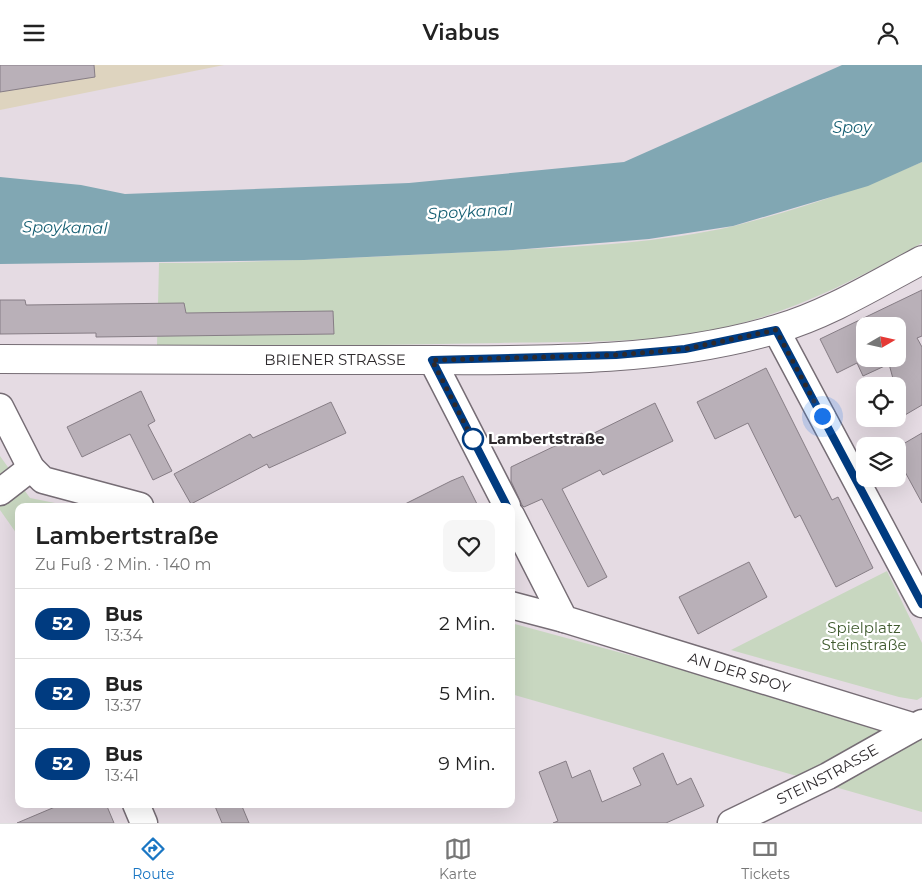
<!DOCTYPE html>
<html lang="de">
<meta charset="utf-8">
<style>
body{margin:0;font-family:Montserrat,sans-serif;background:#f6f6f6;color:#222;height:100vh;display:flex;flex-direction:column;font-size:19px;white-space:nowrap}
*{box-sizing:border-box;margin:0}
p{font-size:16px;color:#767676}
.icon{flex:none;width:28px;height:28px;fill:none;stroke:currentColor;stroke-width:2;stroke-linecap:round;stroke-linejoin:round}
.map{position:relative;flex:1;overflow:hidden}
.panel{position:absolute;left:15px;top:438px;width:500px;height:305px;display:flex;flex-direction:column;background:#fff;border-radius:10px;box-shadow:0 5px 20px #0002}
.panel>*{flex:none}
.badge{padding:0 10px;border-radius:16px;font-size:18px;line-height:32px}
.needle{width:32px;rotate:81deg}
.tools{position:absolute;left:856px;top:252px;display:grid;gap:10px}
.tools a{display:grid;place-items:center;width:50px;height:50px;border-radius:10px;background:#fff;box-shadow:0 5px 20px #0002;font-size:25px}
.you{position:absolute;width:25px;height:25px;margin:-12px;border:4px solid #fff;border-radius:50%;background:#1a73e8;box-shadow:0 0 0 8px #1a73e833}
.map>.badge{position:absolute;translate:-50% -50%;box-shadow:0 0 0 2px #fff}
.round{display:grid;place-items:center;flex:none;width:52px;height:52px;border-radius:10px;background:#f6f6f6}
.overview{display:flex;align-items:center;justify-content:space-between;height:85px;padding:0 20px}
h1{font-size:24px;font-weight:600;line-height:38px}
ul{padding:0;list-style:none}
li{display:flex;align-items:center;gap:15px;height:70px;padding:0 20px;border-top:1px solid #e0e0e0}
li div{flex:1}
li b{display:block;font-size:19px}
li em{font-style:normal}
li .badge{min-width:55px;font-weight:700;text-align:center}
header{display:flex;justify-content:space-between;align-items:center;height:65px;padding:0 20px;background:#fff;font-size:22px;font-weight:600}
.tab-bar{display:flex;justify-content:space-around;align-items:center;height:70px;border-top:1px solid #e0e0e0;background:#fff;font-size:14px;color:#767676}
.tab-bar a{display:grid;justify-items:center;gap:2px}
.tab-bar .active{color:#1a76c3}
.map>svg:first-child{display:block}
.industrial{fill:#ded4bf}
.green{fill:#c8d7c0}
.water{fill:#81a7b3}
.building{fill:#b9b0b8;stroke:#867d85;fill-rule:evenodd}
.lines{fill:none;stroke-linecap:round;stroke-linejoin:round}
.minor-casing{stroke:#766d75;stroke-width:29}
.tertiary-casing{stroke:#766d75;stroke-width:30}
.minor{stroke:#fff;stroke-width:26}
.tertiary{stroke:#fff;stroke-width:28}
.line-casing{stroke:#fff;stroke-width:11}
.line{stroke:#003b80;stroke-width:8}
.walk{stroke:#2e2a2d;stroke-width:5;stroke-dasharray:0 9}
.stop-dot{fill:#fff;stroke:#003b80;stroke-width:2.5}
.labels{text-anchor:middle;stroke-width:4.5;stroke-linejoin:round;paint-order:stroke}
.street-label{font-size:15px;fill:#2e2a2d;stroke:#fff}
.stop-label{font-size:15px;font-weight:bold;fill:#2e2a2d;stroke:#fff;text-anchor:start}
.park-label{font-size:15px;fill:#3f5a2e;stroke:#fff}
.water-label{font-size:16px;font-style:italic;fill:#155f73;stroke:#fff}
</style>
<header><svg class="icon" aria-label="menu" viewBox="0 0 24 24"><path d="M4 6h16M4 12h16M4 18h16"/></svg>Viabus<svg class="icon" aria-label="person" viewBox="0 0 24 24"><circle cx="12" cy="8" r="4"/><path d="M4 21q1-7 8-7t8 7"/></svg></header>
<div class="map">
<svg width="922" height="758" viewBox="0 0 922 758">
<rect width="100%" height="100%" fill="#e5dbe3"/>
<path class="industrial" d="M 0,0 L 224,0 L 0,45 Z"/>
<path class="green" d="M 922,97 L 922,178 C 863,211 801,243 735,260 C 658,280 578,276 500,278 C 385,280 271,282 157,280 L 159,198 C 263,198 366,192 470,187 C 555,183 651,180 734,161 C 798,145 861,123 922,97 Z
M 0,391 L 30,433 L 70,441 L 19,441 L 19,472 L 0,445 Z
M 887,506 L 922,578 L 922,632 L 917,635 L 899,632 L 731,585 Z
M 511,558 L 666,600 L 922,675 L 922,747 L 511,629 Z"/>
<path class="water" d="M 842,0 L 922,0 L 922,97 L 868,121 L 733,161 L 649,174 L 513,185 L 304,195 L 0,199 L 0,112 L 81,120 L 125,129 L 409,118 L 624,97 Z"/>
<path class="building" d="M 0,0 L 94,0 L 95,12 L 0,27 Z
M 922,225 L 922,271 L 917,273 L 922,282 L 922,340 L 905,350 L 898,337 L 898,321 L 895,321 L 889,299 L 863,311 L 857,298 L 837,308 L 820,274 ZM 865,261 L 898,261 L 898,294 L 865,294 Z
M 0,235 L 25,235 L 26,240 L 184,238 L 186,248 L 333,246 L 334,269 L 96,272 L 96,268 L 0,269 Z
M 766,303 L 832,435 L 838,432 L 873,503 L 836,522 L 800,450 L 795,453 L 748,358 L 715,374 L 697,337 Z
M 141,326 L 155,356 L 148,360 L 172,406 L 153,415 L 130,369 L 82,392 L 67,362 Z
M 331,337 L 346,368 L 269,403 L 267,399 L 191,439 L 174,409 L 250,369 L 253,373 Z
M 655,338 L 673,376 L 603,410 L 600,405 L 562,424 L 607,512 L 588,522 L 542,434 L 524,442 L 522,440 L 511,416 L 511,402 L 582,368 L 584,373 Z
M 922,368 L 922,438 L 898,394 L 898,382 Z
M 463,411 L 478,441 L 401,441 L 451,416 Z
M 749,497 L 767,532 L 698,569 L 679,532 Z
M 663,688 L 677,720 L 691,713 L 704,741 L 666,758 L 553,758 L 558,756 L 539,707 L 566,696 L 572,713 L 590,705 L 602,737 L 641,720 L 633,703 Z
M 62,739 L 106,739 L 114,758 L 17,758 Z
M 214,739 L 241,739 L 249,758 L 222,758 Z"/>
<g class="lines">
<defs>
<g id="minor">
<path d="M 776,265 L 922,539"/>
<path d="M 432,295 L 507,441"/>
<path d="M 0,342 L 31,403 L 43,415 L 140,441"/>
<path d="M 0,427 L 31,403"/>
<path id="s1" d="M 511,450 L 564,554 L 915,662"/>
<path d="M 511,540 L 564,554"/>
<path d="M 136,739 L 144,758"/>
<path id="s2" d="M 731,758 L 828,711 L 922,658"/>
</g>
<g id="tertiary">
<path id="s3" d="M 0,294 C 132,295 265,295 397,295 C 523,295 656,300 777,264 C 828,249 875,220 922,195"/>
</g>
</defs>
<use href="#minor" class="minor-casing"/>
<use href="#tertiary" class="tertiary-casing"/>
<use href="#minor" class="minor"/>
<use href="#tertiary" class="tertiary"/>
</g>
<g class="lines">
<defs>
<path id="line" d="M 507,441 L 432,295 L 616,290 L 685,284 L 776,265 L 922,539"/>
</defs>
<use href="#line" class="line-casing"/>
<use href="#line" class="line"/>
<path class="walk" d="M 473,374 L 474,377 L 432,295 L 616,290 L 685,284 L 776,265 L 822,351"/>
</g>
<circle class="stop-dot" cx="473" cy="374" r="10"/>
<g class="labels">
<g class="street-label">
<text dy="5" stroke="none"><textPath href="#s3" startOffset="335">BRIENER STRASSE</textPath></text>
<text dy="5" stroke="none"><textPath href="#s1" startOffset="300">AN DER SPOY</textPath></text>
<text dy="5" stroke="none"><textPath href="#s2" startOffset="108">STEINSTRASSE</textPath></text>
</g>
<g class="stop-label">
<text x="488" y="379">Lambertstraße</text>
</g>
<g class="park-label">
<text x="864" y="568">Spielplatz<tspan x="864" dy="17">Steinstraße</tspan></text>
</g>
<g class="water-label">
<text x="852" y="68">Spoy</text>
<text transform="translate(470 146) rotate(-3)" y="6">Spoykanal</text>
<text transform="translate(65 162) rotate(1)" y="6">Spoykanal</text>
</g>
</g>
</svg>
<div class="tools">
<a><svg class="needle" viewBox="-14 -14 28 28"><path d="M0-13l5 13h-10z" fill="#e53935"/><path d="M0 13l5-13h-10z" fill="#767676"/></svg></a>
<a><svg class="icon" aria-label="locate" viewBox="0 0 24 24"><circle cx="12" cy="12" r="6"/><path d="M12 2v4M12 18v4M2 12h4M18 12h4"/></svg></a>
<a><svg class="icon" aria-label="layers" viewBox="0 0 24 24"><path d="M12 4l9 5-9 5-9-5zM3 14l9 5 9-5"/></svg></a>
</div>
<div class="you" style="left:822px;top:351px"></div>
<section class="panel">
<div class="overview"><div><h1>Lambertstraße</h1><p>Zu Fuß · 2 Min. · 140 m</p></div><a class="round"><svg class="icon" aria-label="heart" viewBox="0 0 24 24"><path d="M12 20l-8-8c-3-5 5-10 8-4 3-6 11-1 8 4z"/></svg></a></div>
<ul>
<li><span class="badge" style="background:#003b80;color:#fff">52</span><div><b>Bus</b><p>13:34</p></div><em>2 Min.</em></li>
<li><span class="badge" style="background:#003b80;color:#fff">52</span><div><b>Bus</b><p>13:37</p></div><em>5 Min.</em></li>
<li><span class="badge" style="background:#003b80;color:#fff">52</span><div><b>Bus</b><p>13:41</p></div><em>9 Min.</em></li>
</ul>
</section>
</div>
<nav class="tab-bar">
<a class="active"><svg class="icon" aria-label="directions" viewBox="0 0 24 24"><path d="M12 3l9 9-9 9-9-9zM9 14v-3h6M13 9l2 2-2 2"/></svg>Route</a>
<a><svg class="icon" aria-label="map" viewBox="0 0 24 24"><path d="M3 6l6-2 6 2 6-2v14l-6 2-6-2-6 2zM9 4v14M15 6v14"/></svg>Karte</a>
<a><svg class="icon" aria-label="tickets" viewBox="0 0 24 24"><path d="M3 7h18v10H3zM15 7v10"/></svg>Tickets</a>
</nav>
